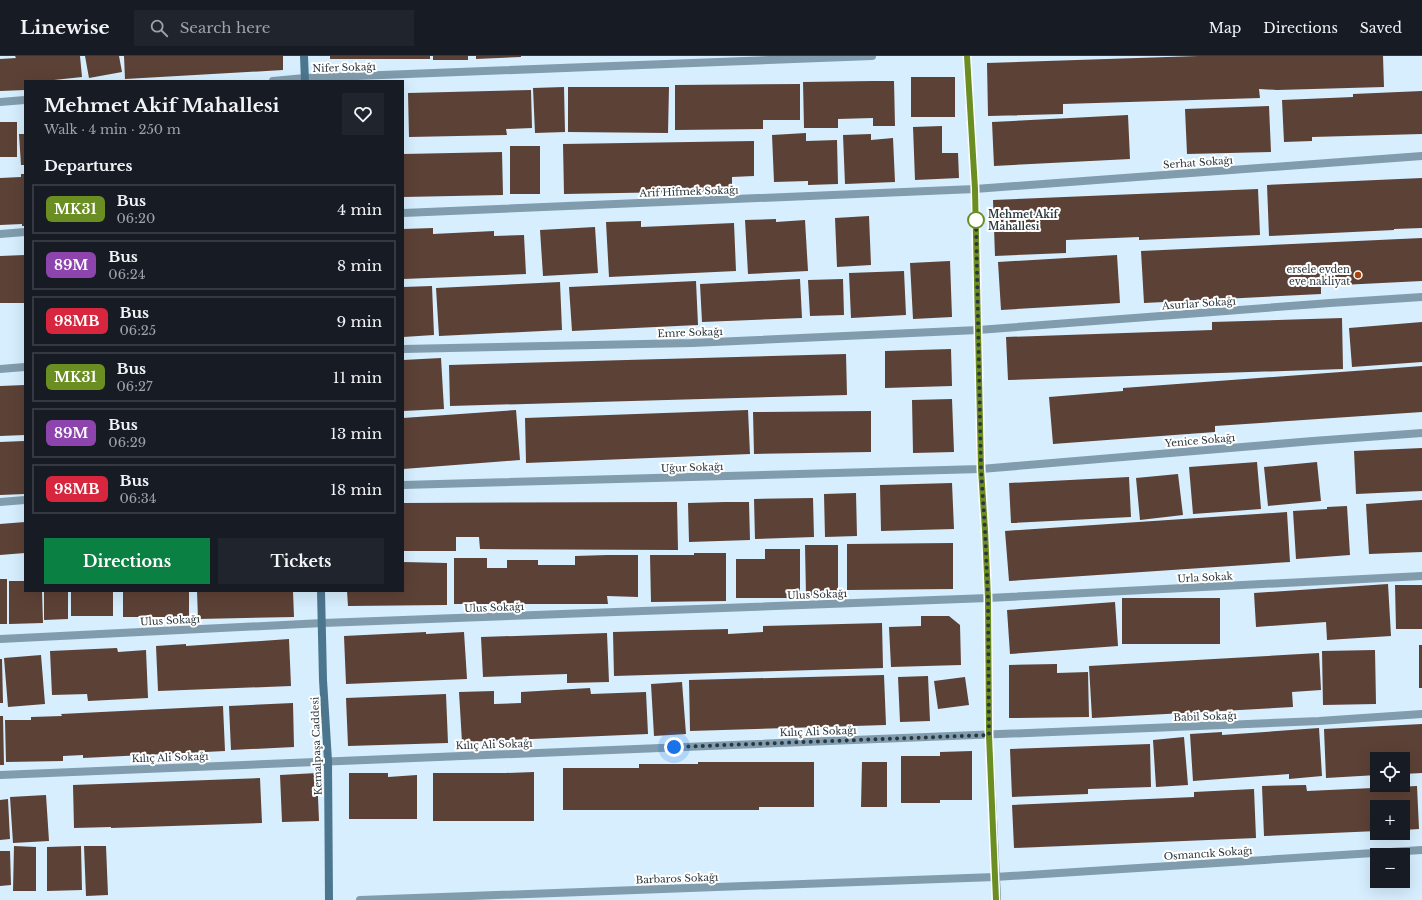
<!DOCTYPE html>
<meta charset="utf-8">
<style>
body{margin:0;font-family:"Libre Baskerville",serif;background:#20242c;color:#f1f3f6;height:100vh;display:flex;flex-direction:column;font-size:15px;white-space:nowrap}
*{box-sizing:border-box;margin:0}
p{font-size:13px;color:#9ea1a6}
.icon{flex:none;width:22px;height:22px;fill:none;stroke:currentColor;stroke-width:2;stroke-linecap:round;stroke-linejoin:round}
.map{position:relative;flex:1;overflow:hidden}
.sheet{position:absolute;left:24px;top:24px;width:380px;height:512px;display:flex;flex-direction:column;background:#171b24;border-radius:0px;box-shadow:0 4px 16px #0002}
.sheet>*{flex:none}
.badge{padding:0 8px;border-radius:6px;font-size:14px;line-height:26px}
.tools{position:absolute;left:1370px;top:696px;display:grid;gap:8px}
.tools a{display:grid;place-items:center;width:40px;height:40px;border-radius:0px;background:#171b24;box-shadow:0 4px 16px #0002;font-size:20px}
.you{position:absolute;width:20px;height:20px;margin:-10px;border:3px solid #fff;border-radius:50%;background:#1a73e8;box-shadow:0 0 0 6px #1a73e833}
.map>.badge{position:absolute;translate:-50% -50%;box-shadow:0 0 0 2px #fff}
h2{padding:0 20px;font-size:15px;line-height:36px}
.round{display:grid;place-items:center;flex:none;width:42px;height:42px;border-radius:0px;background:#20242c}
.summary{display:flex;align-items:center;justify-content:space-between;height:68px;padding:0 20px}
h1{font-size:19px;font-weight:700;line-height:30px}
.action{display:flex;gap:8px;margin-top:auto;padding:8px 20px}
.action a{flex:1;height:46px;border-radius:0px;background:#0b8043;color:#fff;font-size:16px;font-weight:700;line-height:46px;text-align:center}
.action a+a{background:#20242c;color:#f1f3f6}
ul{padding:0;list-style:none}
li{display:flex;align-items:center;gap:12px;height:50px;margin:0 8px 6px;padding:0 12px;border:2px solid #363941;border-radius:0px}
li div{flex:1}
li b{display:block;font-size:15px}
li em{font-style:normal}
li .badge{min-width:44px;font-weight:700;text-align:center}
header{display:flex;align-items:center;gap:24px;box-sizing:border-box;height:56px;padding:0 20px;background:#171b24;border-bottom:1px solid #363941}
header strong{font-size:19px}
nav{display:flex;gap:22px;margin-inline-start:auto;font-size:14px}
.search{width:280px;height:36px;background:#20242c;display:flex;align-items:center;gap:10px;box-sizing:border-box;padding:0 14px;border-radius:0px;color:#9ea1a6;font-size:15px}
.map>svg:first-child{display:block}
.building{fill:#5c4136}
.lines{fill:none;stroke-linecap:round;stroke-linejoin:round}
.street{stroke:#809cad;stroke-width:8}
.secondary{stroke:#4c768e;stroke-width:8}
.line-casing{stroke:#fff;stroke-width:9}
.line{stroke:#6b8e23;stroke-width:6}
.walk{stroke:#2b373e;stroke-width:4;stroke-dasharray:0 7.2}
.stop-dot{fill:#fff;stroke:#6b8e23;stroke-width:2}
.poi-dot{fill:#a7430a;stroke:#fff;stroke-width:1.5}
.labels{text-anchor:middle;stroke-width:4;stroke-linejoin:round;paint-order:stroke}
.street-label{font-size:10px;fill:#2b373e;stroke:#fff}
.stop-label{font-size:10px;font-weight:bold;fill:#2b373e;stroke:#fff;text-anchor:start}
.poi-label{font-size:10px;fill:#2b373e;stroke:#fff;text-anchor:end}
</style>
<header>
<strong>Linewise</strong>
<div class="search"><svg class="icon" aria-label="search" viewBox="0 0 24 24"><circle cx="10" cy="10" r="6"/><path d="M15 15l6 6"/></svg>Search here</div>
<nav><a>Map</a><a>Directions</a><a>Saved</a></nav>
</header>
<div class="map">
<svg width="1422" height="844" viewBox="0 0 1422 844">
<rect width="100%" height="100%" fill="#d6eefe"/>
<path class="building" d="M 15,0 L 80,0 L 82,21 L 54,24 L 54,25 L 25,25 L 25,34 L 0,35 L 0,3 L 16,2 Z
M 85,0 L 119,0 L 122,16 L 89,22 Z
M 124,0 L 283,0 L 283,14 L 125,23 Z
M 330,0 L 430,0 L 430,3 L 330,3 Z
M 433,0 L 468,0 L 468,4 L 433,4 Z
M 476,0 L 521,0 L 521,1 L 476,3 Z
M 1198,0 L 1383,0 L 1384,31 L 1277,34 L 1259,33 L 1260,42 L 1063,48 L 1063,58 L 988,60 L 987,7 Z
M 911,21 L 955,21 L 955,61 L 911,61 Z
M 873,25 L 894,25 L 895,70 L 873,70 L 873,62 L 838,63 L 838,72 L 804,72 L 803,26 Z
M 800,28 L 800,64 L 763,64 L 763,73 L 675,74 L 675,29 Z
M 564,31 L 565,76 L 535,77 L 533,32 Z
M 568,31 L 669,31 L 668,77 L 568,76 Z
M 531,34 L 532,72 L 506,73 L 507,79 L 409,81 L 408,37 Z
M 1422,35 L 1422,78 L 1312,81 L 1312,85 L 1284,86 L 1282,44 L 1353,41 L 1353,38 Z
M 1269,50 L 1271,96 L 1187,98 L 1185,53 Z
M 1128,59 L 1130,103 L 994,110 L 992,66 Z
M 0,66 L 17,66 L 17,101 L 0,101 Z
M 942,70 L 942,97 L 958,97 L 959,122 L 915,124 L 913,71 Z
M 806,77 L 806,85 L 837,84 L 838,128 L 808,129 L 808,125 L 774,126 L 772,79 Z
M 19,78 L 25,78 L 25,109 L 21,109 Z
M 871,78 L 871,84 L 893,82 L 895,126 L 845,128 L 843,79 Z
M 754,85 L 754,120 L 732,121 L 732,135 L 564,138 L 563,88 Z
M 510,90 L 540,90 L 540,138 L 510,138 Z
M 502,96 L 503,139 L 403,141 L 403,98 Z
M 21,118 L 25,118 L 25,170 L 22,170 L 22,168 L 0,169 L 0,122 L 21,121 Z
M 1422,122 L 1422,172 L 1394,173 L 1394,174 L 1269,180 L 1267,129 Z
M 1258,133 L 1260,179 L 1139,184 L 1139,181 L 1066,184 L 1066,197 L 995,200 L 993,144 Z
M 869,160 L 871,209 L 837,211 L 835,162 Z
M 776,163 L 776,166 L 805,164 L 808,215 L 748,218 L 745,164 Z
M 641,165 L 641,171 L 734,167 L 736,215 L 609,221 L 606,166 Z
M 595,171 L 598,217 L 543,220 L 540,174 Z
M 433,172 L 433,178 L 494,175 L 494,180 L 524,179 L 526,218 L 403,223 L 403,173 Z
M 1422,182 L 1422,225 L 1321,230 L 1321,238 L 1144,247 L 1141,195 Z
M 25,199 L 25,247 L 0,247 L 0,200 Z
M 1117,199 L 1120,247 L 1001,254 L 998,206 Z
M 950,205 L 952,261 L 913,263 L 910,207 Z
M 904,215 L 906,259 L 851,262 L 849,217 Z
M 800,223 L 802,262 L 702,266 L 700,228 Z
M 843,223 L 844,259 L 810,260 L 808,224 Z
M 696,225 L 698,269 L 572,275 L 569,231 Z
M 560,226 L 562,274 L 439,280 L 436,232 Z
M 432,230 L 434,279 L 403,281 L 403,231 Z
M 1342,262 L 1343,313 L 1008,324 L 1006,281 L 1212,274 L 1212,266 Z
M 1422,266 L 1422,306 L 1352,311 L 1349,272 Z
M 951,293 L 952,330 L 885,332 L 885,295 Z
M 846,298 L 847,339 L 450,350 L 449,309 Z
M 441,302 L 444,353 L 403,355 L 403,304 Z
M 1422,310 L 1422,356 L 1215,370 L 1215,376 L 1053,388 L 1049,341 L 1123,335 L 1123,332 Z
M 25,329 L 25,379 L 0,380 L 0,330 Z
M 952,343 L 954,396 L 913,397 L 912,344 Z
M 516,354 L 520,404 L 403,413 L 403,362 Z
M 748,354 L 750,398 L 526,407 L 525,362 Z
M 871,355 L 871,396 L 754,398 L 753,356 Z
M 24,385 L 25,438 L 0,439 L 0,386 Z
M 1422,392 L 1422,435 L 1356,438 L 1354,395 Z
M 1257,406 L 1261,453 L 1193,458 L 1189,411 Z
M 1317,406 L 1321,445 L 1268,450 L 1264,411 Z
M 1178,418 L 1183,459 L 1140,464 L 1136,422 Z
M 1129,421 L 1131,461 L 1011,467 L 1009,427 Z
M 952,427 L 954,473 L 881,475 L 880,429 Z
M 856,437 L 857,480 L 825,481 L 824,438 Z
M 813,442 L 814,481 L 755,483 L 754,443 Z
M 1422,444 L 1422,496 L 1369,498 L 1366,448 Z
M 677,446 L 678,494 L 480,493 L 479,481 L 456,481 L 456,495 L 403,495 L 403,447 Z
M 726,446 L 749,446 L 750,484 L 689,486 L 688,447 Z
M 1347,450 L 1350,499 L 1296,503 L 1293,455 L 1327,453 L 1327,451 Z
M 1287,456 L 1290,506 L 1009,525 L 1005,475 Z
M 25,466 L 25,497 L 0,499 L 0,468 Z
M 953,487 L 953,533 L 847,534 L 847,488 Z
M 805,489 L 838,489 L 838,540 L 806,540 Z
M 765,493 L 800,493 L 800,542 L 736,542 L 736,503 L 765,503 Z
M 694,497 L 726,497 L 726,545 L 651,546 L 650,499 L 694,499 Z
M 607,499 L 638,499 L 638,541 L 607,540 L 608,548 L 454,548 L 454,502 L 487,502 L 487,512 L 507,512 L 507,504 L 538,504 L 538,509 L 575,509 L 575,500 Z
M 403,506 L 447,507 L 447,549 L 348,550 L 347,535 L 403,535 Z
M 0,523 L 7,523 L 7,568 L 0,568 Z
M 9,525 L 25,525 L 25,535 L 42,535 L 43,567 L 9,568 Z
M 1388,528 L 1391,580 L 1327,584 L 1326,566 L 1256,571 L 1254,537 Z
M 1395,529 L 1422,529 L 1422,573 L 1396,573 Z
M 44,535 L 68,535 L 68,563 L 44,564 Z
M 71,535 L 113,535 L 113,560 L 71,560 Z
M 123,535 L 189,535 L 189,561 L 123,561 Z
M 197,535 L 293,535 L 294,561 L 198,563 Z
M 1122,542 L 1220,542 L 1220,588 L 1122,588 Z
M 1115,546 L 1118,590 L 1010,598 L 1007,554 Z
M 921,560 L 949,560 L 960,569 L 961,609 L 891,611 L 889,571 L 921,570 Z
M 882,567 L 883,612 L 614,620 L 613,576 L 728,573 L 728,578 L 763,576 L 763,570 Z
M 426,576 L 426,578 L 464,576 L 467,623 L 346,628 L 344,580 Z
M 607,577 L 609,626 L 567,627 L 567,618 L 483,621 L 481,581 Z
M 289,583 L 291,630 L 158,635 L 156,590 L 186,588 L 186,590 Z
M 1419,589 L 1422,589 L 1422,632 L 1419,632 Z
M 117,592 L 118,596 L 146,594 L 148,642 L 88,645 L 87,638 L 52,639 L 50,595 Z
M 1375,594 L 1376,648 L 1323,649 L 1322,595 Z
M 1319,597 L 1321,634 L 1292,636 L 1293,651 L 1092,662 L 1089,610 Z
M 41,599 L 45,648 L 8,651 L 4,602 Z
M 0,603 L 2,603 L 3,647 L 0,647 Z
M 1057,608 L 1057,617 L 1088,616 L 1089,661 L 1009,662 L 1009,609 Z
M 884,619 L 886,669 L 690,675 L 689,624 Z
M 928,620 L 930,665 L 900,666 L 898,621 Z
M 965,621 L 969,649 L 938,653 L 934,625 Z
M 682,626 L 686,678 L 654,680 L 651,628 Z
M 590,632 L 591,638 L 646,636 L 648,678 L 462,686 L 459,636 L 494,635 L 494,648 L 521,647 L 521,636 Z
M 446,638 L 448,687 L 348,690 L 346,642 Z
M 293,647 L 294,691 L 231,694 L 229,650 Z
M 223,650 L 225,695 L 83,702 L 83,699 L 63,700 L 63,705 L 6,706 L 5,664 L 31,664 L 31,661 L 62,660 L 61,658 Z
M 0,660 L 3,660 L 4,709 L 0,709 Z
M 1422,668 L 1422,717 L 1403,718 L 1403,703 L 1377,703 L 1377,719 L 1326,722 L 1324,673 Z
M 1319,672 L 1322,720 L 1289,723 L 1289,718 L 1193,725 L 1190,678 L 1222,676 L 1222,679 Z
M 1184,681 L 1188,729 L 1156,731 L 1153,684 Z
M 1150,688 L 1151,731 L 1088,733 L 1088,738 L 1012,741 L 1010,693 Z
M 972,695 L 972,744 L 940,744 L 940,747 L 901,747 L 901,700 L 940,700 L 940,696 Z
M 698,706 L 814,706 L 814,751 L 759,751 L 759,754 L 563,754 L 563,712 L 639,712 L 639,708 L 698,708 Z
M 862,706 L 887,706 L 887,751 L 861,751 Z
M 534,716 L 534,765 L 433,765 L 433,717 L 505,717 Z
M 317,717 L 319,765 L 282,766 L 280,719 Z
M 349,717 L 388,717 L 388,721 L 417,719 L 417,763 L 349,763 Z
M 260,722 L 262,767 L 111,772 L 111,771 L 74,772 L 73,729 Z
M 1306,729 L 1307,735 L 1417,730 L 1419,773 L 1403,774 L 1403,751 L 1377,751 L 1377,775 L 1264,780 L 1262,730 Z
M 1254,733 L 1256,782 L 1014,792 L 1012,749 L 1194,741 L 1194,736 Z
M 46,739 L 49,785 L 13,787 L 10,741 Z
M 8,743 L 10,783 L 0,784 L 0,744 Z
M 14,790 L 36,791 L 36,835 L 13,835 Z
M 81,790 L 82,834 L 47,835 L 47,791 Z
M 84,790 L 106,790 L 108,839 L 86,840 Z
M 0,795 L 10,795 L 11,829 L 0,830 Z"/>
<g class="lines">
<path class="street" d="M 273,25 L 305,22 L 872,0
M 0,46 L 25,44
M 403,157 L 975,133 L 1422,100
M 0,178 L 25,176
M 403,293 L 692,287 L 978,274 L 1330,247 L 1422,241
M 0,313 L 25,311
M 403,429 L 981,413 L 1313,385 L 1422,377
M 0,446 L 25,444
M 0,583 L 323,567 L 988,542 L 1422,520
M 0,719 L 1319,665 L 1422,658
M 360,844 L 995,821 L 1422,794"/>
<path class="secondary" d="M 304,0 L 305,25
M 967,0 L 975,133 L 981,413 L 985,474 L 988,542 L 989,679 L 997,844
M 321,535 L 323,624 L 328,705 L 329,844"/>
</g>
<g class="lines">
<defs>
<path id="line" d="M 967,0 L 975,133 L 981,413 L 985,474 L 988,542 L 989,679 L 996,844"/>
</defs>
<use href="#line" class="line-casing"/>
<use href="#line" class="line"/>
<path class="walk" d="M 674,691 L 989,679 L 988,542 L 985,474 L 981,413 L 976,164"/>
</g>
<circle class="stop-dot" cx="976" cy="164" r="8"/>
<circle class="poi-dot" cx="1358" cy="219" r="4"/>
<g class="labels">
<g class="street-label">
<text transform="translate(344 11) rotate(-2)" y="4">Nifer Sokağı</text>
<text transform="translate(1198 106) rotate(-4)" y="4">Serhat Sokağı</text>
<text transform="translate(689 135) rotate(-2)" y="4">Arif Hifmek Sokağı</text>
<text transform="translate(1199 247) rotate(-4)" y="4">Asurlar Sokağı</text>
<text transform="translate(690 276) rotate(-2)" y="4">Emre Sokağı</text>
<text transform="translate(1200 384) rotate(-5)" y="4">Yenice Sokağı</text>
<text transform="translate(692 411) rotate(-2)" y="4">Uğur Sokağı</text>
<text transform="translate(1205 521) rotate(-3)" y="4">Urla Sokak</text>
<text transform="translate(817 538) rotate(-2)" y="4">Ulus Sokağı</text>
<text transform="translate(494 551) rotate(-2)" y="4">Ulus Sokağı</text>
<text transform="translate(170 564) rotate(-3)" y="4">Ulus Sokağı</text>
<text transform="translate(1205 660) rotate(-2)" y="4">Babil Sokağı</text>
<text transform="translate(818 675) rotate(-2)" y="4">Kılıç Ali Sokağı</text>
<text transform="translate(494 688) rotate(-2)" y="4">Kılıç Ali Sokağı</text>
<text transform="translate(316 690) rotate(-92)" y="4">Kemalpaşa Caddesi</text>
<text transform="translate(170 701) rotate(-2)" y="4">Kılıç Ali Sokağı</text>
<text transform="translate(1208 797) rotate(-4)" y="4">Osmancık Sokağı</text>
<text transform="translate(677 822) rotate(-2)" y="4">Barbaros Sokağı</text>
</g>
<g class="stop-label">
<text x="988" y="162">Mehmet Akif<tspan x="988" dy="12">Mahallesi</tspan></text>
</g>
<g class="poi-label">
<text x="1350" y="217">ersele evden<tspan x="1350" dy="12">eve nakliyat</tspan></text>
</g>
</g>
</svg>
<div class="tools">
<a><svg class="icon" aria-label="locate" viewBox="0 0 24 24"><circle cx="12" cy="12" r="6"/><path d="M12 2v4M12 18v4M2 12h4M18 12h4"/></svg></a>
<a>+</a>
<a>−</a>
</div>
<div class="you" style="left:674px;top:691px"></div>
<section class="sheet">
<div class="summary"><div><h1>Mehmet Akif Mahallesi</h1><p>Walk · 4 min · 250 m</p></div><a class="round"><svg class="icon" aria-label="heart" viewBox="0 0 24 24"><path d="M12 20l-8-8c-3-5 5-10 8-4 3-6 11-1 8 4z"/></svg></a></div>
<h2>Departures</h2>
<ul>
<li><span class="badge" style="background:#6b8e23;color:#fff">MK31</span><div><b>Bus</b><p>06:20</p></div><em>4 min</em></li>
<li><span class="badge" style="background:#8e44ad;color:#fff">89M</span><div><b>Bus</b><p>06:24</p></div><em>8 min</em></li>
<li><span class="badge" style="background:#d7263d;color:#fff">98MB</span><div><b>Bus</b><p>06:25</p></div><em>9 min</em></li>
<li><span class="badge" style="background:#6b8e23;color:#fff">MK31</span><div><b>Bus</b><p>06:27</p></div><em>11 min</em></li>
<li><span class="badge" style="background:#8e44ad;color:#fff">89M</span><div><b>Bus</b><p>06:29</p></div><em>13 min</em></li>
<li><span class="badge" style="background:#d7263d;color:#fff">98MB</span><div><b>Bus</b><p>06:34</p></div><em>18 min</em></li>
</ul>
<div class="action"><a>Directions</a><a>Tickets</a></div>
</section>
</div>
